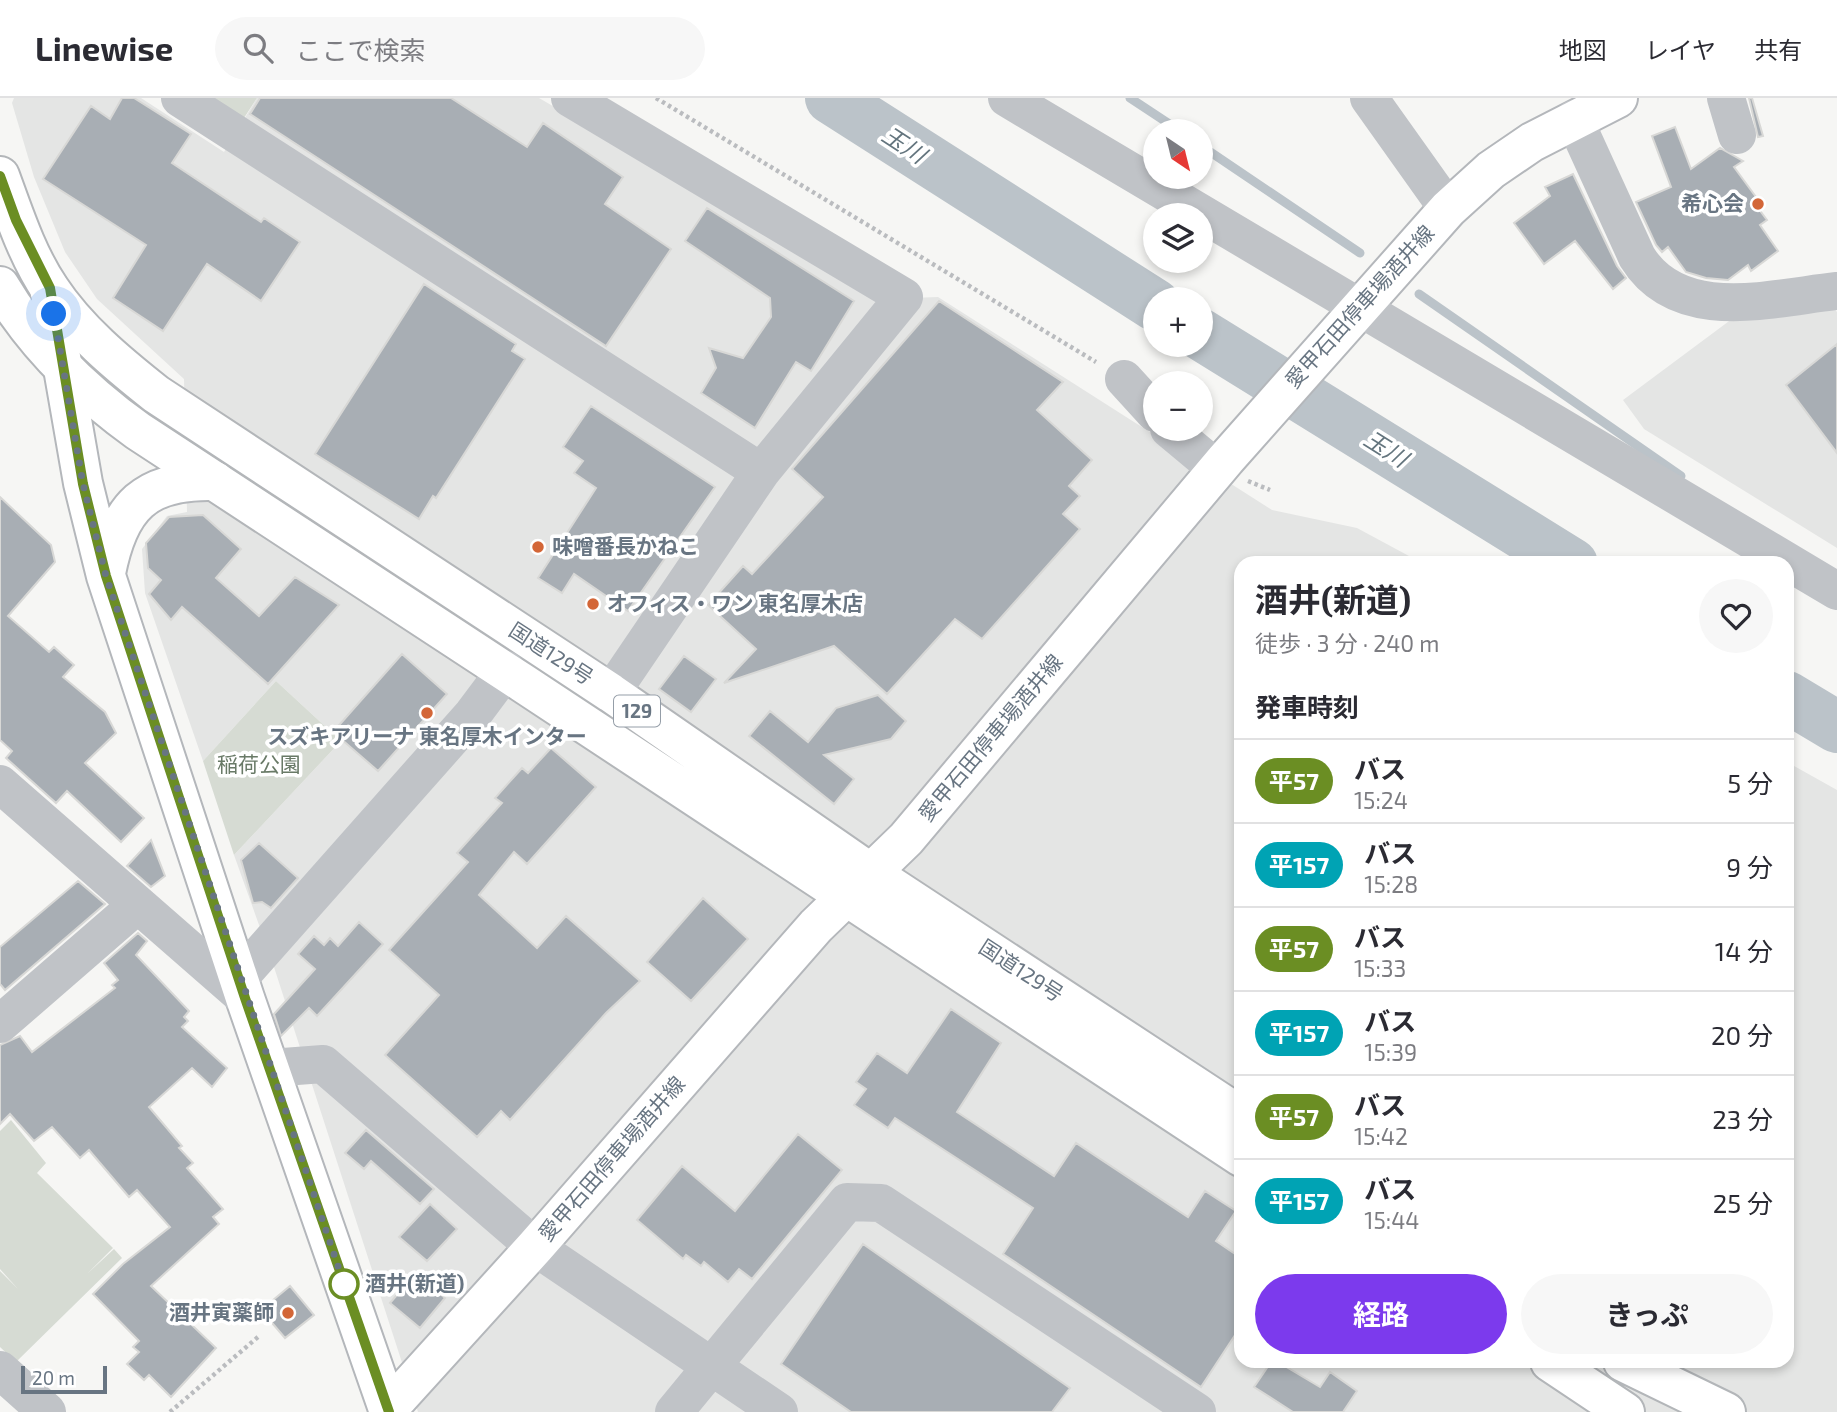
<!DOCTYPE html>
<html lang="ja">
<meta charset="utf-8">
<style>
body{margin:0;font-family:"Exo 2","Noto Sans JP",sans-serif;background:#f7f7f7;color:#2b2b33;height:100vh;display:flex;flex-direction:column;font-size:26px;white-space:nowrap}
*{box-sizing:border-box;margin:0}
p{font-size:23px;color:#7c7c81}
.icon{flex:none;width:38px;height:38px;fill:none;stroke:currentColor;stroke-width:2;stroke-linecap:round;stroke-linejoin:round}
.map{position:relative;flex:1;overflow:hidden}
.details{position:absolute;left:1234px;top:458px;width:560px;height:812px;display:flex;flex-direction:column;background:#fff;border-radius:21px;box-shadow:0 4px 10px #0003}
.details>*{flex:none}
.badge{padding:0 14px;border-radius:23px;font-size:24px;line-height:46px}
.needle{width:46px;rotate:145deg}
.tools{position:absolute;left:1143px;top:21px;display:grid;gap:14px}
.tools a{display:grid;place-items:center;width:70px;height:70px;border-radius:50%;background:#fff;box-shadow:0 4px 10px #0003;font-size:35px}
.scale{position:absolute;left:21px;bottom:18px;width:86px;box-sizing:border-box;padding-left:7px;border:4px solid #687582;border-top:0;font-size:19px;line-height:24px;white-space:nowrap;color:#687582;-webkit-text-stroke:5px #fff;paint-order:stroke}
.you{position:absolute;width:35px;height:35px;margin:-18px;border:5px solid #fff;border-radius:50%;background:#1a73e8;box-shadow:0 0 0 10px #1a73e833}
.map>.badge{position:absolute;translate:-50% -50%;box-shadow:0 0 0 4px #fff}
h2{padding:0 21px;font-size:26px;line-height:63px}
.round{display:grid;place-items:center;flex:none;width:74px;height:74px;border-radius:37px;background:#f7f7f7}
.head{display:flex;align-items:center;justify-content:space-between;height:119px;padding:0 21px}
h1{font-size:33px;font-weight:700;line-height:52px}
.cta{display:flex;gap:14px;margin-top:auto;padding:14px 21px}
.cta a{flex:1;height:80px;border-radius:42px;background:#7c3aed;color:#fff;font-size:28px;font-weight:700;line-height:80px;text-align:center}
.cta a+a{background:#f7f7f7;color:#2b2b33}
ul{padding:0;list-style:none}
li{display:flex;align-items:center;gap:21px;height:84px;padding:0 21px;border-top:2px solid #e1e1e2}
li div{flex:1}
li b{display:block;font-size:26px}
li em{font-style:normal}
li .badge{min-width:77px;font-weight:700;text-align:center}
header{display:flex;align-items:center;gap:42px;box-sizing:border-box;height:98px;padding:0 35px;background:#fff;border-bottom:2px solid #e1e1e2}
header strong{font-size:33px}
nav{display:flex;gap:38px;margin-inline-start:auto;font-size:24px}
.search{width:490px;height:63px;background:#f7f7f7;display:flex;align-items:center;gap:18px;box-sizing:border-box;padding:0 24px;border-radius:38px;color:#7c7c81;font-size:26px}
.map>svg:first-child{display:block}
.built{fill:#e4e5e4}
.green{fill:#d6dbd3}
.lines{fill:none;stroke-linecap:round;stroke-linejoin:round}
.stream{stroke:#bbc3c9;stroke-width:9}
.river{stroke:#bbc3c9;stroke-width:52}
.building{fill:#a8aeb4;stroke:#d8d8d6;stroke-width:2}
.major-casing{stroke:#b4b7bb;stroke-width:42}
.highway-casing{stroke:#b3b6b9;stroke-width:42}
.path{stroke:#babcbf;stroke-width:4.5;stroke-dasharray:3.5 3.5;stroke-linecap:butt}
.minor{stroke:#c0c3c7;stroke-width:38}
.major{stroke:#fff;stroke-width:38}
.highway{stroke:#fff;stroke-width:38}
.line-casing{stroke:#fff;stroke-width:16}
.line{stroke:#6b8e23;stroke-width:10}
.walk{stroke:#687582;stroke-width:7;stroke-dasharray:0 12.6}
.poi-dot{fill:#d36637;stroke:#fff;stroke-width:2.5}
.stop-dot{fill:#fff;stroke:#6b8e23;stroke-width:3.5}
.labels{text-anchor:middle;stroke-width:7;stroke-linejoin:round;paint-order:stroke}
.shield{fill:#fff;stroke:#959ea8;stroke-width:2}
.shield-label{font-size:19px;font-weight:bold;fill:#687582}
.poi-label{font-size:21px;font-weight:bold;fill:#687582;stroke:#fff;text-anchor:end}
.street-label{font-size:21px;fill:#687582;stroke:#fff}
.park-label{font-size:21px;fill:#697a67;stroke:#fff}
.stop-label{font-size:21px;font-weight:bold;fill:#687582;stroke:#fff;text-anchor:start}
.water-label{font-size:23px;font-style:italic;fill:#64757e;stroke:#fff}
</style>
<header>
<strong>Linewise</strong>
<div class="search"><svg class="icon" aria-label="search" viewBox="0 0 24 24"><circle cx="10" cy="10" r="6"/><path d="M15 15l6 6"/></svg>ここで検索</div>
<nav><a>地図</a><a>レイヤ</a><a>共有</a></nav>
</header>
<div class="map">
<svg width="1837" height="1314" viewBox="0 0 1837 1314">
<rect width="100%" height="100%" fill="#f6f6f4"/>
<path class="built" d="M 14,0 L 141,0 L 224,54 L 257,0 L 539,0 L 884,201 L 938,199 L 1272,412 L 1357,430 L 1422,465 L 1241,466 L 1241,1264 L 1787,1264 L 1787,664 L 1837,692 L 1837,1314 L 418,1314 L 273,866 L 234,757 L 341,643 L 276,583 L 203,663 L 145,495 L 142,451 L 167,418 L 187,414 L 184,281 L 97,201 L 65,154 L 34,79 L 12,5 Z
M 1825,199 L 1837,214 L 1837,450 L 1644,331 L 1623,302 L 1748,209 Z"/>
<path class="green" d="M 212,0 L 257,0 L 244,20 Z
M 276,583 L 341,643 L 234,757 L 203,663 Z
M 11,1022 L 46,1065 L 37,1075 L 113,1150 L 87,1176 L 114,1151 L 122,1160 L 16,1264 L 0,1249 L 0,1173 L 18,1191 L 0,1171 L 0,1033 Z"/>
<g class="lines">
<path class="stream" d="M 1130,0 L 1180,33
M 1200,47 L 1360,155
M 1419,196 L 1681,378"/>
<path class="river" d="M 831,0 L 1155,207
M 1200,236 L 1572,466
M 1787,599 L 1837,629"/>
</g>
<path class="building" d="M 122,0 L 134,0 L 191,36 L 172,65 L 261,124 L 264,120 L 300,144 L 261,203 L 207,166 L 163,233 L 113,200 L 146,147 L 43,81 L 91,8 L 110,21 Z
M 260,0 L 451,0 L 527,49 L 543,25 L 623,79 L 605,106 L 671,151 L 606,248 L 250,16 Z
M 1749,0 L 1752,0 L 1763,38 L 1758,39 Z
M 1675,29 L 1691,71 L 1720,50 L 1743,63 L 1734,69 L 1756,99 L 1752,102 L 1767,122 L 1760,127 L 1778,153 L 1751,173 L 1748,167 L 1728,182 L 1706,180 L 1686,174 L 1668,149 L 1662,154 L 1656,147 L 1636,104 L 1671,89 L 1652,38 Z
M 1573,76 L 1617,168 L 1626,180 L 1613,191 L 1575,143 L 1544,166 L 1514,125 L 1550,98 L 1545,89 Z
M 707,110 L 854,203 L 811,273 L 796,264 L 755,330 L 701,295 L 716,270 L 709,250 L 743,260 L 771,219 L 770,200 L 685,143 Z
M 424,186 L 516,246 L 512,253 L 525,261 L 436,400 L 433,398 L 419,421 L 315,356 Z
M 939,203 L 1063,284 L 1037,312 L 1092,362 L 1069,388 L 1080,398 L 1063,416 L 1080,431 L 982,541 L 955,521 L 887,596 L 834,548 L 724,585 L 756,551 L 708,507 L 743,468 L 752,476 L 823,399 L 792,371 Z
M 1837,246 L 1837,355 L 1786,287 Z
M 591,308 L 715,389 L 628,513 L 574,476 L 562,495 L 538,480 L 596,390 L 574,375 L 583,363 L 563,349 Z
M 0,399 L 51,447 L 55,464 L 8,518 L 49,554 L 54,549 L 74,567 L 63,579 L 105,614 L 116,635 L 85,665 L 144,720 L 121,744 L 67,693 L 56,705 L 6,660 L 12,653 L 0,642 Z
M 203,417 L 241,451 L 216,480 L 259,518 L 295,479 L 339,507 L 268,586 L 182,509 L 171,522 L 149,496 L 161,482 L 148,470 L 146,445 L 169,419 Z
M 402,556 L 447,596 L 378,673 L 333,634 Z
M 684,558 L 716,581 L 691,614 L 659,591 Z
M 878,597 L 906,623 L 891,641 L 824,657 L 854,681 L 834,706 L 749,638 L 770,613 L 808,644 L 836,610 Z
M 551,650 L 596,689 L 527,766 L 514,754 L 479,797 L 537,850 L 566,818 L 640,883 L 606,915 L 510,1022 L 501,1013 L 477,1039 L 385,957 L 439,897 L 389,852 L 468,764 L 457,755 L 502,705 L 495,700 L 522,670 L 528,675 Z
M 151,742 L 165,778 L 151,789 L 127,768 Z
M 259,745 L 298,780 L 271,810 L 262,804 L 253,805 L 241,762 Z
M 78,783 L 105,806 L 5,892 L 0,886 L 0,849 Z
M 703,800 L 748,841 L 691,903 L 647,864 Z
M 359,824 L 383,846 L 317,918 L 309,910 L 281,938 L 274,916 L 315,871 L 298,856 L 314,838 L 324,847 L 330,840 L 338,848 Z
M 138,835 L 147,843 L 136,857 L 189,913 L 184,919 L 188,923 L 182,929 L 227,970 L 212,989 L 192,970 L 149,1009 L 182,1048 L 179,1050 L 193,1065 L 187,1070 L 223,1111 L 213,1119 L 219,1126 L 151,1188 L 216,1250 L 171,1299 L 149,1277 L 144,1282 L 127,1266 L 139,1254 L 133,1249 L 139,1243 L 93,1196 L 123,1166 L 170,1129 L 137,1092 L 129,1099 L 89,1052 L 80,1060 L 52,1029 L 34,1043 L 10,1016 L 0,1026 L 0,947 L 20,938 L 32,954 L 115,890 L 112,887 L 118,882 L 104,865 Z
M 951,911 L 1001,945 L 957,1014 L 1054,1078 L 1076,1045 L 1188,1119 L 1205,1093 L 1236,1113 L 1216,1143 L 1241,1160 L 1241,1228 L 1201,1289 L 1003,1156 L 1033,1110 L 895,1020 L 888,1030 L 854,1007 L 866,991 L 856,984 L 877,955 L 907,975 Z
M 366,1032 L 434,1091 L 420,1106 L 371,1063 L 364,1071 L 345,1055 Z
M 798,1036 L 842,1072 L 752,1181 L 739,1171 L 728,1184 L 704,1164 L 701,1168 L 686,1157 L 683,1161 L 637,1122 L 682,1068 L 735,1113 Z
M 430,1106 L 457,1131 L 427,1163 L 399,1139 Z
M 863,1146 L 1070,1290 L 1052,1314 L 851,1314 L 781,1266 Z
M 416,1175 L 445,1200 L 420,1230 L 390,1205 Z
M 290,1188 L 314,1217 L 285,1240 L 261,1212 Z
M 1271,1264 L 1278,1264 L 1320,1289 L 1330,1274 L 1357,1293 L 1343,1314 L 1293,1314 L 1254,1289 Z"/>
<g class="lines">
<defs>
<path id="major" d="M 49,190 L 83,385 L 106,478 L 245,900 L 389,1314
M 106,475 C 119,408 145,381 215,383
M 388,1311 L 535,1149 L 816,828 L 906,741 L 1226,361 L 1448,111 L 1491,72 L 1532,44 L 1618,0"/>
<path id="highway" d="M 0,78 C 14,116 27,157 50,191 C 77,232 118,266 156,296 L 611,595 L 871,775 L 1241,1018
M 0,188 C 34,246 84,294 138,333 C 507,573 873,817 1241,1059
M 1550,1264 L 1625,1314
M 1623,1264 L 1726,1314"/>
</defs>
<use href="#major" class="major-casing"/>
<use href="#highway" class="highway-casing"/>
<path class="path" d="M 656,0 L 1096,264
M 1248,383 L 1270,392
M 170,1314 L 258,1239"/>
<path class="minor" d="M 180,0 L 761,374
M 570,0 L 904,199 L 761,374 L 611,595
M 1007,0 L 1837,493
M 1369,0 L 1448,111
M 1726,0 L 1737,37
M 1574,21 L 1637,159 C 1679,227 1772,200 1837,193
M 1124,281 L 1155,315
M 1169,331 L 1217,371
M 0,686 L 245,900
M 239,880 L 473,616 L 506,572
M 0,926 L 136,808
M 270,970 L 323,966 L 535,1149 L 779,1314
M 0,1272 L 47,1314
M 674,1314 L 847,1104 L 881,1105 L 1197,1314"/>
<use href="#major" class="major"/>
<use href="#highway" class="highway"/>
</g>
<g class="lines">
<defs>
<path id="line" d="M 0,78 L 16,122 L 50,190 L 83,386 L 106,478 L 245,900 L 389,1314"/>
</defs>
<use href="#line" class="line-casing"/>
<use href="#line" class="line"/>
<path class="walk" d="M 54,216 L 83,386 L 106,478 L 344,1186"/>
</g>
<g class="poi-dot">
<circle cx="1758" cy="106" r="7"/>
<circle cx="538" cy="449" r="7"/>
<circle cx="593" cy="506" r="7"/>
<circle cx="427" cy="615" r="7"/>
<circle cx="288" cy="1215" r="7"/>
</g>
<circle class="stop-dot" cx="344" cy="1186" r="14"/>
<g class="labels">
<rect class="shield" x="614" y="597.5" width="46" height="31" rx="5"/>
<g class="shield-label">
<text x="637" y="620">129</text>
</g>
<g class="poi-label">
<text x="1744" y="113">希心会</text>
<text x="552" y="456" text-anchor="start">味噌番長かねこ</text>
<text x="607" y="513" text-anchor="start">オフィス・ワン 東名厚木店</text>
<text x="427" y="646" text-anchor="middle">スズキアリーナ 東名厚木インター</text>
<text x="274" y="1222">酒井寅薬師</text>
</g>
<g class="street-label">
<text transform="translate(1360 209) rotate(-48)" y="7">愛甲石田停車場酒井線</text>
<text transform="translate(551 556) rotate(33)" y="7">国道129号</text>
<text transform="translate(991 640) rotate(-50)" y="7">愛甲石田停車場酒井線</text>
<text transform="translate(1021 873) rotate(33)" y="7">国道129号</text>
<text transform="translate(612 1061) rotate(-49)" y="7">愛甲石田停車場酒井線</text>
</g>
<g class="park-label">
<text x="259" y="674">稲荷公園</text>
</g>
<g class="stop-label">
<text x="365" y="1193">酒井(新道)</text>
</g>
<g class="water-label">
<text transform="translate(904 47) rotate(33)" y="8">玉川</text>
<text transform="translate(1386 351) rotate(32)" y="8">玉川</text>
</g>
</g>
</svg>
<div class="tools">
<a><svg class="needle" viewBox="-14 -14 28 28"><path d="M0-13l5 13h-10z" fill="#e53935"/><path d="M0 13l5-13h-10z" fill="#7c7c81"/></svg></a>
<a><svg class="icon" aria-label="layers" viewBox="0 0 24 24"><path d="M12 4l9 5-9 5-9-5zM3 14l9 5 9-5"/></svg></a>
<a>+</a>
<a>−</a>
</div>
<div class="scale">20 m</div>
<div class="you" style="left:54px;top:216px"></div>
<section class="details">
<div class="head"><div><h1>酒井(新道)</h1><p>徒歩 · 3 分 · 240 m</p></div><a class="round"><svg class="icon" aria-label="heart" viewBox="0 0 24 24"><path d="M12 20l-8-8c-3-5 5-10 8-4 3-6 11-1 8 4z"/></svg></a></div>
<h2>発車時刻</h2>
<ul>
<li><span class="badge" style="background:#6b8e23;color:#fff">平57</span><div><b>バス</b><p>15:24</p></div><em>5 分</em></li>
<li><span class="badge" style="background:#00a3b4;color:#fff">平157</span><div><b>バス</b><p>15:28</p></div><em>9 分</em></li>
<li><span class="badge" style="background:#6b8e23;color:#fff">平57</span><div><b>バス</b><p>15:33</p></div><em>14 分</em></li>
<li><span class="badge" style="background:#00a3b4;color:#fff">平157</span><div><b>バス</b><p>15:39</p></div><em>20 分</em></li>
<li><span class="badge" style="background:#6b8e23;color:#fff">平57</span><div><b>バス</b><p>15:42</p></div><em>23 分</em></li>
<li><span class="badge" style="background:#00a3b4;color:#fff">平157</span><div><b>バス</b><p>15:44</p></div><em>25 分</em></li>
</ul>
<div class="cta"><a>経路</a><a>きっぷ</a></div>
</section>
</div>
